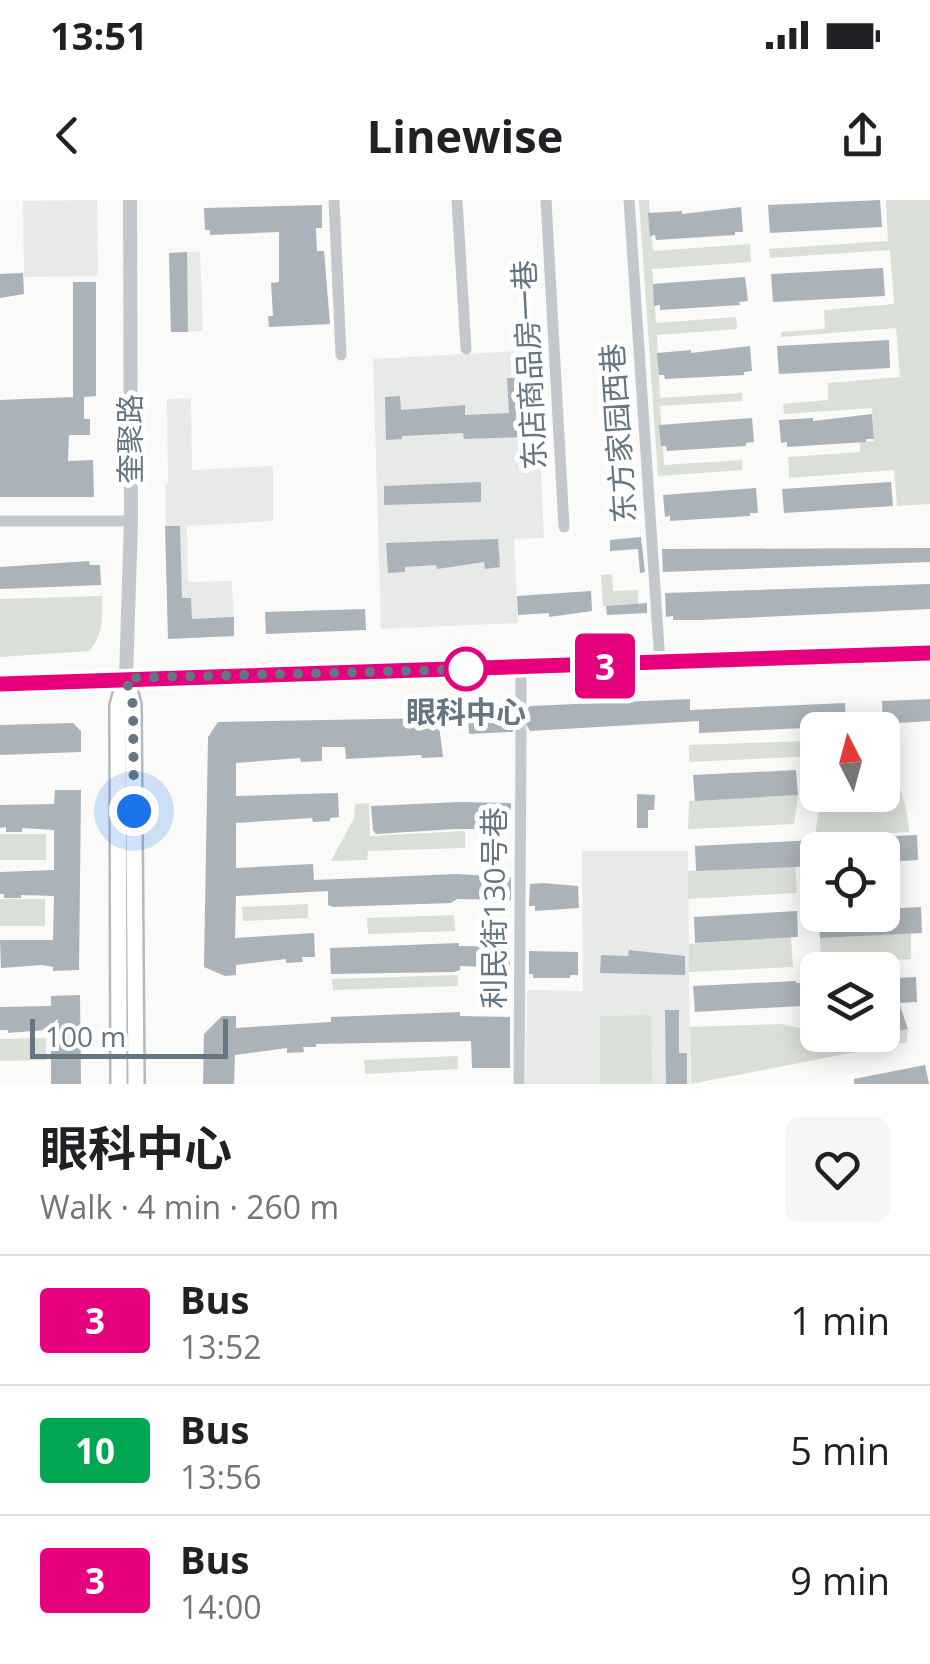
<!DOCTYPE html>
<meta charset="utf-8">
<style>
body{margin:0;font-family:"Open Sans","Noto Sans SC",sans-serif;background:#f6f6f6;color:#202124;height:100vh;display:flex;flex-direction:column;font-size:38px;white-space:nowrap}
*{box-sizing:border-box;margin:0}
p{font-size:32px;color:#757577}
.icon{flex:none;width:55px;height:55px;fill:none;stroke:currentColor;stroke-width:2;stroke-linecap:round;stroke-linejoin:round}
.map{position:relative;height:884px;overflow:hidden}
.panel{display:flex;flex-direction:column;background:#fff;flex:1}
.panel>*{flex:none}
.badge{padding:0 20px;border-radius:8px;font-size:35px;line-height:65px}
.needle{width:65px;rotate:354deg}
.fabs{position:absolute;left:800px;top:512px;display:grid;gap:20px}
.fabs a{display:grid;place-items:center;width:100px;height:100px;border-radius:15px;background:#fff;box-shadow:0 5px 25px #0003;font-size:50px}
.scale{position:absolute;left:30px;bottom:25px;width:198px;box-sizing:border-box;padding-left:10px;border:5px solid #657683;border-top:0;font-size:28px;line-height:35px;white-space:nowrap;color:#657683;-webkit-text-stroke:8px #fff;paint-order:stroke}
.you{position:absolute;width:50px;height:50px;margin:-25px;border:8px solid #fff;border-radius:50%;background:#1a73e8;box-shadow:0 0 0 15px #1a73e833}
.map>.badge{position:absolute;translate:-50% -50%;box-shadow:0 0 0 5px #fff}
.round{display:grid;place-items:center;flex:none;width:105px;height:105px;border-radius:15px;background:#f6f6f6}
.headline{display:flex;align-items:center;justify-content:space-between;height:170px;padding:0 40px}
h1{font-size:48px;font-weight:700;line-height:75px}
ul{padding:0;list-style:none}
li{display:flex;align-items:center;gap:30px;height:130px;padding:0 40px;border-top:2px solid #e0e0e0}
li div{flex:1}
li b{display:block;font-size:38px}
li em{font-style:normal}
li .badge{min-width:110px;font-weight:700;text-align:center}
.status{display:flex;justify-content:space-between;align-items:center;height:70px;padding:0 50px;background:#fff;direction:ltr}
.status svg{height:28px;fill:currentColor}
header{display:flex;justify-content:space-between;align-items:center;height:130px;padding:0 40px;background:#fff;font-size:45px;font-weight:700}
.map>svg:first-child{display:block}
.built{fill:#e8e9e9}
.green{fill:#dadfd7}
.building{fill:#aab3b9}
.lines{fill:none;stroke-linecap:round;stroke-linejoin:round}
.minor-tunnel{stroke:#d5d9db;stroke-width:11;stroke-dasharray:11 5.5;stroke-linecap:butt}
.secondary-casing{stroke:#b3babf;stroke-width:20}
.minor{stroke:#c3c8cc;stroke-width:11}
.tertiary{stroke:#c3c8cc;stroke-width:14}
.secondary{stroke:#fff;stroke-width:15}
.line-casing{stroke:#fff;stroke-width:22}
.line{stroke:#e6007e;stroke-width:15}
.walk{stroke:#657683;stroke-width:10;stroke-dasharray:0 18}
.stop-dot{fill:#fff;stroke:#e6007e;stroke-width:5}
.labels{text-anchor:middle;stroke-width:10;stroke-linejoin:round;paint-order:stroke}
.street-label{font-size:30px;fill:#657683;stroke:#fff}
.stop-label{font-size:30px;font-weight:bold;fill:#657683;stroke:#fff}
</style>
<div class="status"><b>13:51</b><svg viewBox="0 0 49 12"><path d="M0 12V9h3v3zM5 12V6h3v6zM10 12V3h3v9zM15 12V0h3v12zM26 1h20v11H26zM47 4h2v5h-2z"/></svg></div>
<header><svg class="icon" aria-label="back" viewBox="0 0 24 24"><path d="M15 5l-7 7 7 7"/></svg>Linewise<svg class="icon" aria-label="share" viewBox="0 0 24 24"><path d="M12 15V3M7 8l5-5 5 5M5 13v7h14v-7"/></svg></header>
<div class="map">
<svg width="930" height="884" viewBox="0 0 930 884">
<rect width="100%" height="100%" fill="#fafaf8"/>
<path class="built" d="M 97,0 L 98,76 L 24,77 L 23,1 Z
M 200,52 L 203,131 L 171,132 L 169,53 Z
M 535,150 L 544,338 L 514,339 L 518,423 L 381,429 L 373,159 Z
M 191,198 L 192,270 L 273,266 L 273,321 L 187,326 L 188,382 L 232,381 L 234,436 L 168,439 L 165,284 L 168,283 L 167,199 Z
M 582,651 L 688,651 L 690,884 L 525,884 L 527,790 L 583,791 Z"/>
<path class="green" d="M 639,0 L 649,0 L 653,51 L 750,44 L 751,62 L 652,69 L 656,123 L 736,117 L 737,129 L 657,135 L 660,198 L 742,193 L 742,201 L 660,206 L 664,265 L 742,260 L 742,270 L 658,276 Z
M 886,0 L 930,0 L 930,304 L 897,306 L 894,270 L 789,278 L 788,257 L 860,252 L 860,242 L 874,241 L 872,208 L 784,214 L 783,204 L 828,200 L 828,183 L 900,177 L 896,128 L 781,137 L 781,132 L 825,129 L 824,110 L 894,104 L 890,50 L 770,58 L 769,49 L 888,41 Z
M 612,374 L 613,391 L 638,390 L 638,404 L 603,406 L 601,375 Z
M 102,396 C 102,417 104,435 89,451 L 0,457 L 0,399 Z
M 811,541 L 817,556 L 689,562 L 689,545 Z
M 883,561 C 901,582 907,605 909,632 L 815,637 L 821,595 L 882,595 Z
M 798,595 L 794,624 L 688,629 L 689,601 Z
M 369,603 L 370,636 L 465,631 L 465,648 L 368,651 L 367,660 L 331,661 L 354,618 L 355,604 Z
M 0,634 L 46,634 L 46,660 L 0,660 Z
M 795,665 L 797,693 L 688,699 L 688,671 Z
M 0,699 L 45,699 L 45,726 L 0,726 Z
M 308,704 L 308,718 L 243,721 L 242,707 Z
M 454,715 L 455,731 L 368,734 L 367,718 Z
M 911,733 L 911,759 L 821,764 L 820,738 Z
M 791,737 L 793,767 L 689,772 L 689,744 Z
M 458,775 L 458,786 L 333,790 L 332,779 Z
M 814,808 L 817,808 L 818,835 L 857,835 L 858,838 L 908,829 L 907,842 L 691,884 L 690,827 L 781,824 L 799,828 L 813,816 Z
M 651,815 L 652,884 L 600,884 L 600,816 Z
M 46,838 L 46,860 L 0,861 L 0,839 Z
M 458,856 L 458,869 L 365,874 L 364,860 Z"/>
<path class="building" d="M 880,0 L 882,27 L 770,33 L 768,5 Z
M 322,5 L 322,28 L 316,28 L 317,51 L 324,51 L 330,124 L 269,127 L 268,116 L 273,116 L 271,83 L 279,82 L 279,32 L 210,35 L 210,30 L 205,30 L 204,8 Z
M 741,7 L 743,32 L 735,32 L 735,35 L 656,40 L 655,35 L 650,36 L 648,13 L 682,11 L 682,14 Z
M 187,52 L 188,132 L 171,132 L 169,53 Z
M 883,68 L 885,96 L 773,102 L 771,74 Z
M 23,73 L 24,94 L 0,98 L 0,74 Z
M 745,77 L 748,101 L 739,102 L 740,105 L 660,110 L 660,105 L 654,106 L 653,84 Z
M 73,82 L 96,82 L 96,196 L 84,197 L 84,219 L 90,219 L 90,235 L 69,235 L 68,261 L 93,260 L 94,297 L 0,297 L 0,200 L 73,197 Z
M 889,140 L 890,168 L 779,174 L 777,146 Z
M 750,146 L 752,171 L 744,172 L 744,175 L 665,179 L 664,175 L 659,175 L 657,153 L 691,150 L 691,153 Z
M 507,178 L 523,178 L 525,237 L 464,239 L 463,233 L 402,236 L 402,239 L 386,240 L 385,197 L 400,196 L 401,210 L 465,205 L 465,215 L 509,213 Z
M 872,214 L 874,239 L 866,239 L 866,242 L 787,247 L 787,242 L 781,243 L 779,220 L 813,218 L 813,221 Z
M 752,218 L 754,242 L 746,243 L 746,246 L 667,251 L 666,246 L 661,246 L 659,225 Z
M 481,282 L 481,302 L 384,305 L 384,286 Z
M 891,282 L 893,306 L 784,313 L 782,289 Z
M 756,288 L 758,313 L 750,313 L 750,316 L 670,321 L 670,316 L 665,317 L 663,295 Z
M 165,326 L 180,326 L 182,398 L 191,398 L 192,419 L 234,417 L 234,436 L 168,439 Z
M 641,337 L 645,372 L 640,373 L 638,349 L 610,351 L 610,340 Z
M 498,339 L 500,367 L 485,369 L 484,362 L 437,369 L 436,365 L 405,367 L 405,372 L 388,373 L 386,343 Z
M 930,348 L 930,362 L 663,372 L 662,349 Z
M 89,361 L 90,365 L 100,365 L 101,385 L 0,389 L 0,367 Z
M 930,384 L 930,409 L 700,420 L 673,420 L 673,416 L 666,417 L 665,393 Z
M 591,391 L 592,411 L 549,417 L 549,413 L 518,415 L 517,396 Z
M 647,403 L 647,413 L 607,415 L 606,406 Z
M 365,409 L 366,430 L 266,434 L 265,412 Z
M 690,499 L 690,510 L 845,503 L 846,526 L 699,533 L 699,521 L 530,531 L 526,524 L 520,523 L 512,532 L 469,534 L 468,509 L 512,507 L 522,514 L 530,506 Z
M 930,499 L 930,521 L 883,524 L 882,501 Z
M 438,518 L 443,557 L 422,558 L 421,555 L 346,559 L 345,547 L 322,547 L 322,561 L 301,562 L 300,558 L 236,563 L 236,596 L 338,593 L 339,617 L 330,618 L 330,621 L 313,622 L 312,618 L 236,623 L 236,668 L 313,664 L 314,680 L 456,674 L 511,677 L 511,700 L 457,699 L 451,703 L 333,707 L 328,705 L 328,691 L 236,696 L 235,738 L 314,733 L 315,757 L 302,757 L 303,762 L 286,763 L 286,759 L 236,765 L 236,775 L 225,776 L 204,767 L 208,537 L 218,522 Z
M 73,523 L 81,531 L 81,552 L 0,555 L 0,525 Z
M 796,570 L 798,595 L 695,601 L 693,575 Z
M 55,590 L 81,590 L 79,770 L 53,771 L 53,767 L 42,765 L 1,768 L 0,740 L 53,740 L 54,696 L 21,695 L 21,698 L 4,698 L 4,694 L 0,694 L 0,672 L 54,670 L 54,630 L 22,628 L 22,632 L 6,632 L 6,627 L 0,628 L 0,605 L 54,604 Z
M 637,594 L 655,595 L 654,610 L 648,610 L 648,628 L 637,628 Z
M 460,602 L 511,603 L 511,629 L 455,629 L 376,634 L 373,630 L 371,606 Z
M 917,635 L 918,660 L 882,662 L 882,650 L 818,650 L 818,666 L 696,671 L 695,646 Z
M 542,683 L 578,686 L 579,708 L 535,711 L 535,706 L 529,706 L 530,684 Z
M 921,707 L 922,733 L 820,738 L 818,715 L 882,715 L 882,709 Z
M 797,711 L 798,737 L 695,743 L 694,717 Z
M 459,743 L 459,746 L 510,747 L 510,768 L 498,767 L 498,772 L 485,771 L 485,767 L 460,766 L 460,770 L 454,772 L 331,774 L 330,748 Z
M 629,750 L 685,756 L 685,775 L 600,773 L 601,755 L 628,756 Z
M 529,751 L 578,752 L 578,775 L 570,775 L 570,778 L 533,778 L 533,774 L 529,774 Z
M 916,777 L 917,802 L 899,803 L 908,829 L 882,834 L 882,779 Z
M 796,781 L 796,783 L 818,782 L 818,805 L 695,812 L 693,786 Z
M 80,795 L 81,884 L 51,884 L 51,833 L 46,833 L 46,830 L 8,833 L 8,830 L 0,830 L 0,807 L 51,806 L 51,796 Z
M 665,810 L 679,810 L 679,853 L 687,853 L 687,884 L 666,884 Z
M 460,812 L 460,816 L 510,817 L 510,868 L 472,868 L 471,841 L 316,844 L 316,847 L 303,847 L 304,852 L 287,853 L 287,848 L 235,855 L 234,884 L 203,884 L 204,834 L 222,816 L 236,816 L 236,828 L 331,822 L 331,817 Z
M 925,865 L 929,884 L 854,884 L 854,879 Z"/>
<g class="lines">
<path class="minor-tunnel" d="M 521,532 L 521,505"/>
<defs>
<path id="secondary" d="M 127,482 L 133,505 L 136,884
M 119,884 L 118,505 L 126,478"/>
</defs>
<use href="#secondary" class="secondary-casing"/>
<path class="minor" d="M 334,0 L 341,155
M 457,0 L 466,149
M 546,0 L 564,327
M 629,0 L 660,463
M 0,321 L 131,321
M 521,505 L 521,468
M 519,884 L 521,532"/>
<path class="tertiary" d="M 126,478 L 131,321 L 130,0
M 0,484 L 401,470 L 597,467 L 930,453"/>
<use href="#secondary" class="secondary"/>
</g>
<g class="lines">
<defs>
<path id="line" d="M 0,484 L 930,453"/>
</defs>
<use href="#line" class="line-casing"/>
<use href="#line" class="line"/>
<path class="walk" d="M 134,611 L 133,505 L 126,478 L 483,469 L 466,469"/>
</g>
<circle class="stop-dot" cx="466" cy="469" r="20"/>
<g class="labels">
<g class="street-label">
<text transform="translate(530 165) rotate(-93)" y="10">东店商品房一巷</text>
<text transform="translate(619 233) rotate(-94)" y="10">东方家园西巷</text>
<text transform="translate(131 239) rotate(-90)" y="10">奎聚路</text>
<text transform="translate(495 708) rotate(-90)" y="10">利民街130号巷</text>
</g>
<g class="stop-label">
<text x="466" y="523">眼科中心</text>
</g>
</g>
</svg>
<div class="fabs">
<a><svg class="needle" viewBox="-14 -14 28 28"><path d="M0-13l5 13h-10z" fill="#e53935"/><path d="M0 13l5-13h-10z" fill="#757577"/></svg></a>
<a><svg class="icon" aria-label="locate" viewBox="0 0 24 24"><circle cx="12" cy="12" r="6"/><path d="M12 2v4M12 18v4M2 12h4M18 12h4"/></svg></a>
<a><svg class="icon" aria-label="layers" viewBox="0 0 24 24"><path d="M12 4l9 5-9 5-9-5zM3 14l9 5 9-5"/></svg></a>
</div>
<div class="scale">100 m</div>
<div class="you" style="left:134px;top:611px"></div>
<b class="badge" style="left:605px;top:466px;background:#e6007e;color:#fff">3</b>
</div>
<section class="panel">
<div class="headline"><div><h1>眼科中心</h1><p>Walk · 4 min · 260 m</p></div><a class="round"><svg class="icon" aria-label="heart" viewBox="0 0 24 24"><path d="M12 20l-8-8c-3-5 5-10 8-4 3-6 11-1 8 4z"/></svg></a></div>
<ul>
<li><span class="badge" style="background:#e6007e;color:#fff">3</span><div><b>Bus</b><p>13:52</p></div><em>1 min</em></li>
<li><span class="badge" style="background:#00a651;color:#fff">10</span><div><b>Bus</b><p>13:56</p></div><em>5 min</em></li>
<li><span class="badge" style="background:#e6007e;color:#fff">3</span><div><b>Bus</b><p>14:00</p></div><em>9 min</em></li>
</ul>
</section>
